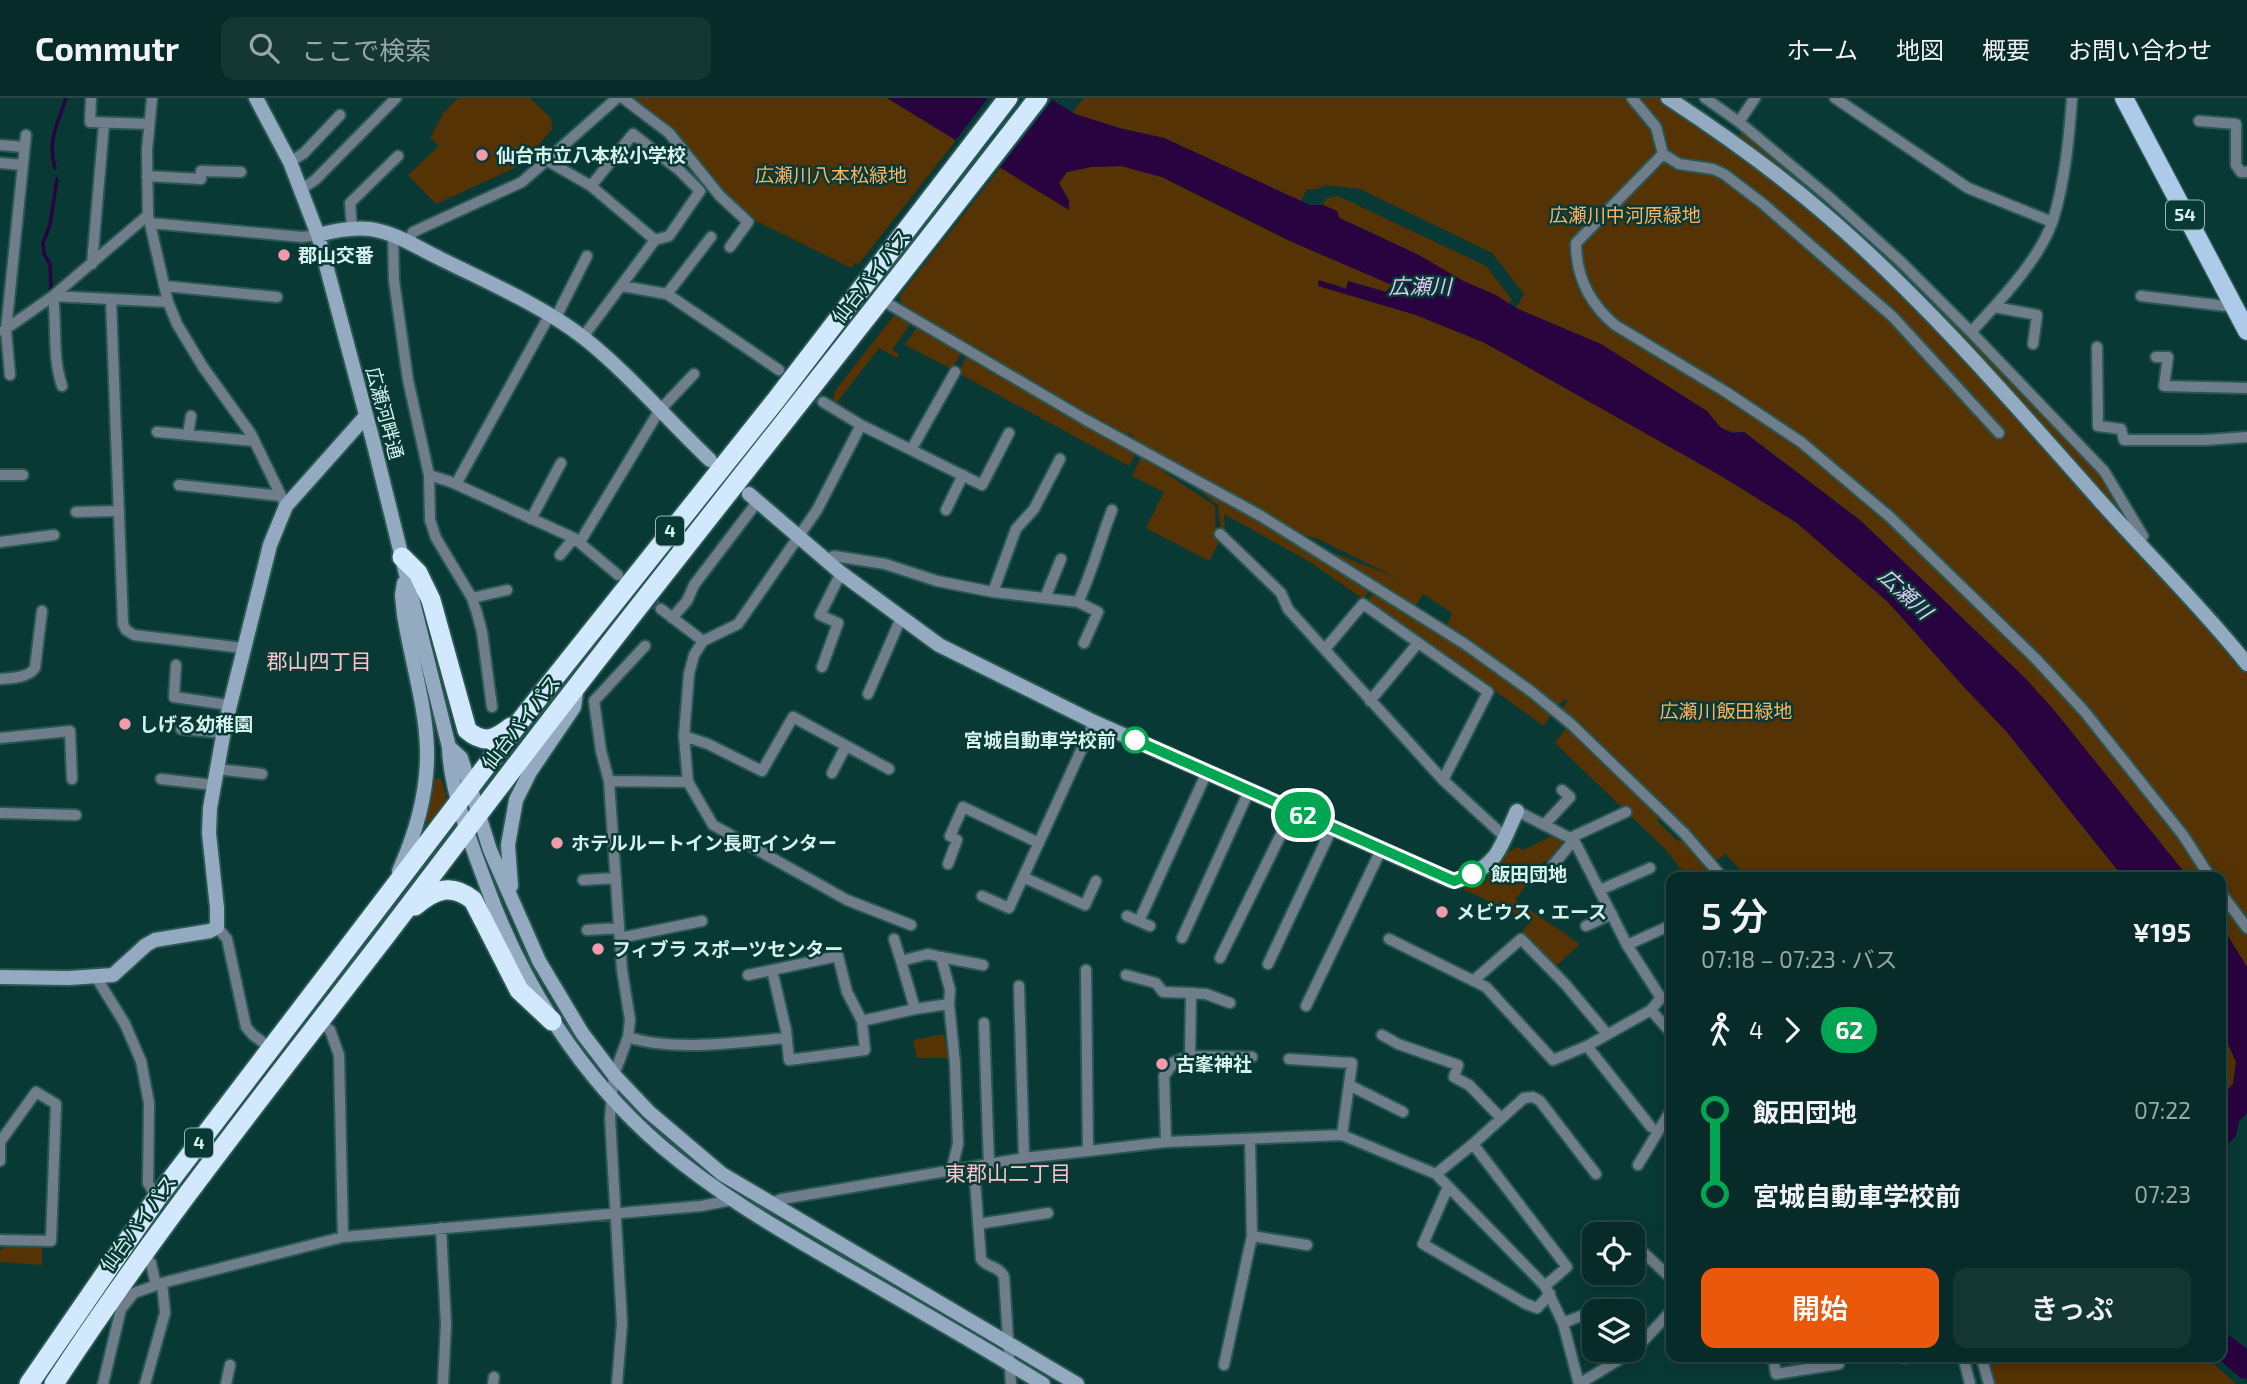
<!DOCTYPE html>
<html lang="ja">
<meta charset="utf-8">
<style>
body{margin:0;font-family:"Exo 2","Noto Sans JP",sans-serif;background:#153734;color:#f1f3f6;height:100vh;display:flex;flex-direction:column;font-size:26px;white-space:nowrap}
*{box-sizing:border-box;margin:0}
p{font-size:23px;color:#98a7a8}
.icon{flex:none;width:38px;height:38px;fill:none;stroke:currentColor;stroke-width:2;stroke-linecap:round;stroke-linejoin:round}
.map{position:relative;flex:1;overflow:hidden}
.side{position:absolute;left:1666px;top:774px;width:560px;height:490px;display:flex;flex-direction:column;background:#072b28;border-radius:14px;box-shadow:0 4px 18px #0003,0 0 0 2px #284745}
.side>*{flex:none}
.badge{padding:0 14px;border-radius:23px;font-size:24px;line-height:46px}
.buttons{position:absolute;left:1582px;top:1124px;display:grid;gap:14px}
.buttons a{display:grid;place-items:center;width:63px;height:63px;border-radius:14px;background:#072b28;box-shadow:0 4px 18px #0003,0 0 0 2px #284745;font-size:35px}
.map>.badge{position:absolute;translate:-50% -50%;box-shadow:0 0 0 4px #fff}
.legs{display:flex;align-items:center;gap:10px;height:77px;padding:0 35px;font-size:23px}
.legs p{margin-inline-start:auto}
.summary{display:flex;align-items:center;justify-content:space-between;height:119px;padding:0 35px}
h1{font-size:38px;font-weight:600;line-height:52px}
.action{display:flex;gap:14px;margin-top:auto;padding:14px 35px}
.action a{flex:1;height:80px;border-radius:14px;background:#ea580c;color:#fff;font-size:28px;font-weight:600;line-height:80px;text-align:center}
.action a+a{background:#153734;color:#f1f3f6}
ul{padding:0 35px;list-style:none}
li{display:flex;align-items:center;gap:24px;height:84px;font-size:26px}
li i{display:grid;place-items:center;width:10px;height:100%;margin:0 9px;background:currentColor}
li i::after{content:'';width:18px;height:18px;margin:-9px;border:5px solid;border-radius:50%;background:#072b28}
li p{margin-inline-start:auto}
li:first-child i{background:linear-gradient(#0000 50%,currentColor 0)}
li:last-child i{background:linear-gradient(currentColor 50%,#0000 0)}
header{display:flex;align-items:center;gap:42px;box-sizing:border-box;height:98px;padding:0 35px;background:#072b28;border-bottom:2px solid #284745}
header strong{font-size:33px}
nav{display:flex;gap:38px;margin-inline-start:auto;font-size:24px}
.search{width:490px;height:63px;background:#153734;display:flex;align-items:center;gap:18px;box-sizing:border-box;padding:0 24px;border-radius:14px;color:#98a7a8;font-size:26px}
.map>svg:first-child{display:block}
.green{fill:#553304}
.water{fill:#29033f}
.pier{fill:#093935}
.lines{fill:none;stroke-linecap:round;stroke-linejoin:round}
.stream{stroke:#29033f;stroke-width:3.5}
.street-tunnel{stroke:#285551;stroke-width:10;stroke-dasharray:10 5;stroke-linecap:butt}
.street-casing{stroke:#2a5753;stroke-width:14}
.secondary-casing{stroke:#2a5753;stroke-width:18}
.primary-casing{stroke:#2a5753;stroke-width:21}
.highway-casing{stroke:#2a5753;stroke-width:23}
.street{stroke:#707e8c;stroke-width:10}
.secondary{stroke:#93aac0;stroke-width:14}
.primary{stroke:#adcbe8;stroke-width:18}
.highway{stroke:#d2e8fd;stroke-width:19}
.line-1-casing{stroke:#fff;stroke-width:16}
.line-1{stroke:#00a651;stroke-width:10}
.poi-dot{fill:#f39aaa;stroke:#093935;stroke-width:2.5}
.stop-1-dot{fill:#fff;stroke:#00a651;stroke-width:3.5}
.labels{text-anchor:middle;stroke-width:5;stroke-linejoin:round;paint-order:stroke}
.shield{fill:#093935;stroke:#98bab7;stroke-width:2}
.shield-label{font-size:18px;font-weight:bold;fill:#d5f2ef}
.poi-label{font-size:19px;font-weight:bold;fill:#d5f2ef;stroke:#093935;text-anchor:start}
.park-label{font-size:19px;fill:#fbb361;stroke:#093935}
.street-label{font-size:19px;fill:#d5f2ef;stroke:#093935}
.stop-label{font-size:19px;font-weight:bold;fill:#d5f2ef;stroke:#093935;text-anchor:end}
.water-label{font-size:21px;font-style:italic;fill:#dfc9f5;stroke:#093935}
.neighbourhood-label{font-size:21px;fill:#f8c5cd;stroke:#093935}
</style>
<header>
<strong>Commutr</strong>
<div class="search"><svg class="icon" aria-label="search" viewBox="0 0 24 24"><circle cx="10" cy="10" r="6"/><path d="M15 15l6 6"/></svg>ここで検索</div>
<nav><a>ホーム</a><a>地図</a><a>概要</a><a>お問い合わせ</a></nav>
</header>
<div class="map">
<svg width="2247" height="1286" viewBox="0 0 2247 1286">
<rect width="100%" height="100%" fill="#093935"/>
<path class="green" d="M 458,0 L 530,0 L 551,20 L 552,32 L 517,69 L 436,106 L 408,77 L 439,48 L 430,40 L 444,14 Z
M 630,0 L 887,0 L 957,41 L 858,167 L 855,165 L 851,170 L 746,118 Z
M 1083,0 L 1658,0 L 1732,48 L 1824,121 L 1918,212 L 2005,305 L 2247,576 L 2247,869 L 2221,827 L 2221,779 L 2188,779 L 2026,581 L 1861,423 L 1744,334 C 1726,335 1716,329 1707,313 L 1548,225 L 1516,210 L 1524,196 L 1492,155 L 1360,91 L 1327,87 L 1313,92 L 1307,91 L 1301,103 L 1164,40 L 1119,30 L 1075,16 L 1073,14 Z
M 1744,33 L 1822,95 L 1946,211 L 1938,218 L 1737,40 Z
M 1121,68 L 1162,79 L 1292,144 L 1392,186 L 1387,194 L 1348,183 L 1347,191 L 1334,186 L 1318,188 L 1416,217 L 1485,245 L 1695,362 L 1797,425 L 1888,504 L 1964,589 L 2006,633 L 2123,779 L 1747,779 L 1725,756 L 1714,765 C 1667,711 1616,659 1560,613 L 1568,603 L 1565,601 L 1556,609 L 1446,529 L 1452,515 L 1423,496 L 1415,509 L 1329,453 L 1397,480 L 1316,440 L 1302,437 L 1131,342 L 1133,338 L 1128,335 L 1126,339 L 1049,297 L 1041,288 L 1000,266 L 902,206 L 899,199 L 1001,69 L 1068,111 L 1069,103 L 1059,85 L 1067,74 L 1091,69 Z
M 1338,98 L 1486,168 L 1512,202 L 1508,206 C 1493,195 1477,190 1460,181 C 1420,160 1381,137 1339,120 L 1337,113 L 1323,107 L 1325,101 Z
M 1947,214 L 2100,376 L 2129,428 L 1940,220 Z
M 895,216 L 911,225 L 892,252 L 899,256 L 897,260 L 879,250 L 836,306 L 833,302 L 835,293 Z
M 917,229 L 961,255 L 952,271 L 905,247 Z
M 966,259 L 1135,356 L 1129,368 L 958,275 Z
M 1142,357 L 1161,368 L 1164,374 L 1215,408 L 1216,436 L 1221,440 L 1209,463 L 1146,430 L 1164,394 L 1132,378 Z
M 1185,380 L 1261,422 L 1372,490 L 1363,501 L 1310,464 L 1224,416 L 1225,436 L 1221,434 L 1218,407 L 1186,383 Z
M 1376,492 L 1441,533 L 1552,615 L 1544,628 L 1367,503 Z
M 1567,629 L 1657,714 L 1658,724 L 1677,742 L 1685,744 L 1715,779 L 1687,779 L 1665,751 L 1555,645 Z
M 441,680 L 447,702 L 428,726 L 426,724 L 434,681 Z
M 1552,738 L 1562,744 L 1562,749 L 1549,766 L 1544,763 L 1515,802 L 1580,846 L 1556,868 L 1522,833 L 1531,823 L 1463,791 L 1476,783 L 1484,786 L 1500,758 L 1518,749 L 1523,752 Z
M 2221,930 L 2236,964 L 2233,986 L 2221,999 Z
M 944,936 L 948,960 L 917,960 L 913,942 Z
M 7,1146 L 42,1147 L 42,1167 L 0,1164 L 0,1153 Z
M 1986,1258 L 2205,1258 L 2236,1286 L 1994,1286 Z"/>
<path class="water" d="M 887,0 L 1049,0 L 1075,16 L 1119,30 L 1164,40 L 1310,107 L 1323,107 L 1337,113 L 1339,120 L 1419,157 L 1463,183 L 1496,197 L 1516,210 L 1601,246 L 1707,313 L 1721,330 L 1732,335 L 1744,334 L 1861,423 L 2026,581 L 2054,612 L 2188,779 L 2123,779 L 2006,633 L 1964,589 L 1888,504 L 1797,425 L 1723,379 L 1485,245 L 1416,217 L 1318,188 L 1319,182 L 1346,191 L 1348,183 L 1386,194 L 1392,187 L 1292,144 L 1162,79 L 1121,68 L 1091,69 L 1067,74 L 1059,85 L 1069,103 L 1069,112 Z
M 2221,827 L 2247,869 L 2247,1015 L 2239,1023 L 2236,1038 L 2221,1052 L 2221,999 L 2233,986 L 2236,964 L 2221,930 Z
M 2221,1231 L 2247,1251 L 2247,1281 L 2241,1280 L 2215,1258 L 2221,1258 Z"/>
<path class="pier" d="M 988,0 L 1054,0 L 998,72 L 954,44 Z"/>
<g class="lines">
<path class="stream" d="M 55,70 C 47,41 58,26 66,0
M 51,192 L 50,166 L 44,156 L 43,145 L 50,127 L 57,81"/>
<path class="street-tunnel" d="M 779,272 L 823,304
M 626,483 L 661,511"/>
<defs>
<path id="street" d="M 91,0 L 90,24 L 149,26
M 152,0 L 147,52 L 148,117 L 168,204 L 177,226 L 203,269 L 251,336 L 286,408
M 623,0 L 669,35 L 720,98 L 748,124 L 730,149
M 1632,0 L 1656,29 L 1663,56
M 1705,0 L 1739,24 L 1829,99 L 1900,163 L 1971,234 L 2104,373 L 2143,438 L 2138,445
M 1835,0 L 1968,90 L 2052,124
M 2199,23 L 2236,26 L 2236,67 L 2241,74 L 2247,74
M 1739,24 L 1755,0
M 0,47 L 24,49
M 546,62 L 591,88 L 633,36 L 679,72 L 700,93 L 669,138 L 655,142 L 583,239
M 290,64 L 304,55 L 340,17
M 0,65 L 23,67
M 147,78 L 201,81 L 201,73 L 241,74
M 591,88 L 655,142
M 302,91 L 315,82 L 396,0
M 150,125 L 302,139 L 318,137
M 352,131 L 350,105 L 398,58
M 393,138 L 394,183 L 408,282 L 429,377 L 430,422 L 436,440 L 472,500 L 477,515 L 482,534 L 492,609
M 408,145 L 413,134 L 522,84 L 617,0
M 92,166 L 104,26
M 164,188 L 277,199
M 622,188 L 667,196 L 779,272
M 667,196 L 711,139
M 2141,198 L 2234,209
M 111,202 L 123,526 L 126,532 L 134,537 L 243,550
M 882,202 L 1086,322 L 1261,418 L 1465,546 L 1532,594 L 1571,626 L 1684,735 L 1722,779
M 1994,209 L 2037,217 L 2033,246
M 555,221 L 587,158
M 3,233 L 53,198 L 148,117
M 1971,234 C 1999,204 2040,161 2053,122 C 2065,83 2069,41 2072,0
M 2097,249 L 2098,328 L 2121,331 L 2124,342 L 2206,342 L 2247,339
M 2156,259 L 2168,259 L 2164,288 L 2247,290
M 10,277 L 6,232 L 26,37
M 62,288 C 52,258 57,229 53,198 L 168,204
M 823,304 L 861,327 L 982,387 L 1009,335
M 157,334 L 254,343
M 1999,335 L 1893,219 L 1762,105 L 1724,76 L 1713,71 L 1679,66 L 1663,56 L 1576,145 C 1576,178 1590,206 1615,227 L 1726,294 L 1801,344 L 1890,419 L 2035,560 L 2084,613 L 2183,737 L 2210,779
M 188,337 L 191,318
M 911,352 L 955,274
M 0,377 L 23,377
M 429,377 L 451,384 L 574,440 L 618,477
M 456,386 L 549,218
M 179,387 L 281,398
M 946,412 L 963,377
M 76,414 L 119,413
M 531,421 L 561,365
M 1220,436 L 1281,495 L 1288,511 L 1443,682 L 1505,739
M 0,444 L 54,437
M 580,444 L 659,313 L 694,276
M 560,457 L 574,440
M 825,462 L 834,458 L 885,466 L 937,483 L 993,494 L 1078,504 C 1092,475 1100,443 1112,412
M 993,494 L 1016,431 L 1034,411 L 1060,361
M 472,500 L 507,492
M 1045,500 L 1061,461
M 1078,504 L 1098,514 L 1084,545
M 661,511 L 703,543
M 672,520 L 687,503 L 694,487 L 758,403
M 1325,551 L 1363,506 L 1488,594 L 1443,682
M 176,567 L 174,599 L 229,607
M 822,569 L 838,525 L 820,517 L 841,475
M 0,581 C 12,580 28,580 35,570 L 42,513
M 868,596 L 901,520
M 1370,603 L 1418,545
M 181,631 L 223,635
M 684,638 L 708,646 L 762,673 L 793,619 L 889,671
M 0,640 L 70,633 L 72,681
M 216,671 L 262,676
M 832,675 L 846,648
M 161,681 L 214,687
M 609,683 L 688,684 L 684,638 L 689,576 L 694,557 L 703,543 L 738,526 L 817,412 L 861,327
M 688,684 L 713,727 L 847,802 L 911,827
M 1517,713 L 1574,742 L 1627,847 L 1661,900 L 1651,912
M 0,715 L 76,717
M 1544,727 L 1570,699 L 1562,692
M 1572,739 L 1626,714
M 948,766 L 957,742 L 950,738 L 963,709 L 1039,745
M 1553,767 L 1574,742
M 1023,779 L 1085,807 L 1096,783
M 583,782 L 616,780
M 1600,792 L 1650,770
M 2221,795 L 2247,830
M 982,798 L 1009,810 L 1094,624
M 1127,818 L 1150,828
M 1139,823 L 1207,674
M 1586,828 L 1612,816
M 217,829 L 227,841 L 246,929 L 253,937 L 272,951
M 587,832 L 619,830
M 620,840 L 702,823
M 1182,840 L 1249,693
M 894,841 L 901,863
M 1389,841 L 1486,889 L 1553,962 L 1587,948 L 1651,912 L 1671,935
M 1627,847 L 1671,827
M 941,859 L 983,867
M 1220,860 L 1293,712
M 1268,866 L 1332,730
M 1086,872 L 1088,1053
M 748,877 L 838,858 L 847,894 L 862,923 L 865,952 L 789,962 L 786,932 L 772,872
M 1126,877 L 1156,885 L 1163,894 L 1191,895 L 1190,958 L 1174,964 L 1164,978 L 1166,1044
M 96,879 L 125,926 L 141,963 L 149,1005 L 148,1085 L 157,1100
M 1473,883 L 1521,841 L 1566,887 L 1607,936
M 1019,888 L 1024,1060
M 1191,895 L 1206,896 L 1230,905
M 949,906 L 915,911 L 901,863 L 928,856 L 941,859 L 950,892 L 949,906 L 955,965 L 958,1046 L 951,1074
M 1306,908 L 1381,752
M 862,923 L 915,911
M 319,925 L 330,932 L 339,957 L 343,1139
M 984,925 L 989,1067
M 1382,937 L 1398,946 L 1458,967 L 1454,979 L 1469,987 L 1501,1020
M 628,939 C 674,954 739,944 787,940
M 1587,948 L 1651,1029
M 1190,958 L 1252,959
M 1289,961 L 1352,965 L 1342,1037
M 1349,987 L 1403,1014
M 1473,1046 L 1524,1000 L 1533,999 L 1540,1003 L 1596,1076
M 0,1063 L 0,1044 L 36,994 L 56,1006 L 51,1143 L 0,1142
M 1638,1067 L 1671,1012
M 974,1070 L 981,1161 C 987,1170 1000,1168 1004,1179 L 1011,1286
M 1436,1076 L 1473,1046 L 1567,1169 L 1545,1188
M 1448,1089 L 1423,1146 L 1526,1206 L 1537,1210 L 1550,1196
M 770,1105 L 782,1101 L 1024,1060 L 1088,1053 L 1166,1044 L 1342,1037 L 1436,1076 L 1545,1188 L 1563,1225 L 1579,1286
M 978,1126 L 1048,1115
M 441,1130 L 446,1226 L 443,1286
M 1620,1133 L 1623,1136
M 1252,1138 L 1307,1147
M 1633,1145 L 1671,1180
M 143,1157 L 151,1165 L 156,1187
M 1563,1225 L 1591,1214
M 1773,1258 L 1776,1276 L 1839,1266 L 1838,1258
M 1904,1258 L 1905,1260
M 1963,1258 L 1970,1286
M 1981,1258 L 1989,1286
M 1224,1267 L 1252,1138 L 1250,1041
M 103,1286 L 121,1211 L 134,1195 L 162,1185 L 343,1139 L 701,1108 L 732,1102
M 145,1286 L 165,1215 L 162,1185
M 226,1286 L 230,1267
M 493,1286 L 494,1279
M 617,1286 L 622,1225 L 610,1020 L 614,977 L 628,939 L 630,922 L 622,872 L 609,683 L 601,653 L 594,603 L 645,548
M 1579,1286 L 1635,1252 L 1671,1213"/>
<path id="secondary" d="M 256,0 L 290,64 L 318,137 L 373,343 L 449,649 C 450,691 471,746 486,786 C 522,886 580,978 661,1048 C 715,1094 776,1130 837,1165 C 906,1205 975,1244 1043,1286
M 1668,0 C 1723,36 1776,74 1826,117 C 1926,203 2013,305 2101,404 C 2149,458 2202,509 2247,566
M 318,137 C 336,132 352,129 370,131 C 394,134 418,150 439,160 C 485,183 543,208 584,240 C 627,274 669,323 710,362
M 749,396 L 841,475 L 939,547 L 1094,624 L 1448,781 C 1462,787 1486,769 1495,758 C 1504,745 1510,728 1517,713
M 449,649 L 461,660 L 490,752 L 539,863 L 582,935 L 614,977 L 649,1014 L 722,1076 L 1077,1286
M 399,773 C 416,735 428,695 427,652 C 426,608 411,561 404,517 L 402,497 L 404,485
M 511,788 L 508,747 L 516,702 L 530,674 L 574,609 L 577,589
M 0,879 L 69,880 L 113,877 L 146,847 L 155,842 L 210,833 L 217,829 L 217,810 L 209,735 L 210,710 L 225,627 L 270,447 L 286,408 L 366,318"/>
<path id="primary" d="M 2124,0 L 2247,233"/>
<path id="highway" d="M 402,459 L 418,475 L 431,502 L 467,632 C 484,647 496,641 511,629
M 415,808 C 435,791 451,785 473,802 L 519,892 L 552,923
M 29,1286 L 157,1100 L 525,617 L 776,302 L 1008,0
M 54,1286 C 156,1130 274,983 388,835 C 459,742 529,649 601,557 C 746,371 894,187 1038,0"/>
</defs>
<use href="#street" class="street-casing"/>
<use href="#secondary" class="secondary-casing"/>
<use href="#primary" class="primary-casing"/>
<use href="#highway" class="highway-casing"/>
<use href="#street" class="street"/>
<use href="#secondary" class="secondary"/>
<use href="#primary" class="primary"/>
<use href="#highway" class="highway"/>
</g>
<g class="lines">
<defs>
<path id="line-1" d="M 1135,642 L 1454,783 L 1472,776"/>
</defs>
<use href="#line-1" class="line-1-casing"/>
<use href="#line-1" class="line-1"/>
</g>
<g class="poi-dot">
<circle cx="482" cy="57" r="7"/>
<circle cx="284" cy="157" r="7"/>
<circle cx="125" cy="626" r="7"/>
<circle cx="557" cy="745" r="7"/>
<circle cx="1442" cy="814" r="7"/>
<circle cx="598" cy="851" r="7"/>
<circle cx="1162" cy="966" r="7"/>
</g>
<g class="stop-1-dot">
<circle cx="1135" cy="642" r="12"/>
<circle cx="1472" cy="776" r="12"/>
</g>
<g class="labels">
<g class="shield">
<rect x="2166" y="102.5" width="38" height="29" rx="5"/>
<rect x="656" y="418.5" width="28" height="29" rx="5"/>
<rect x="185" y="1030.5" width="28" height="29" rx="5"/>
</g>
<g class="shield-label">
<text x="2185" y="123">54</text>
<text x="670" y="439">4</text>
<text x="199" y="1051">4</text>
</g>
<g class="poi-label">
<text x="496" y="64">仙台市立八本松小学校</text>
<text x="298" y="164">郡山交番</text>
<text x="139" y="633">しげる幼稚園</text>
<text x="571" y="752">ホテルルートイン長町インター</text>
<text x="1456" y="821">メビウス・エース</text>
<text x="612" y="858">フィブラ スポーツセンター</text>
<text x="1176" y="973">古峯神社</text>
</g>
<g class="park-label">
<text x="831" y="84">広瀬川八本松緑地</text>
<text x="1625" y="124">広瀬川中河原緑地</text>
<text x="1726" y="620">広瀬川飯田緑地</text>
</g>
<g class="street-label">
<text transform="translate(871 178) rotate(-52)" y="7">仙台バイパス</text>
<text transform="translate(385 315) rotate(75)" y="7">広瀬河畔通</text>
<text transform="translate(521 624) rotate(-52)" y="7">仙台バイパス</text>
<text transform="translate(138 1125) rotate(-54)" y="7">仙台バイパス</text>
</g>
<g class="stop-label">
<text x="1116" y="649">宮城自動車学校前</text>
<text x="1491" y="783" text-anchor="start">飯田団地</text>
</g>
<g class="water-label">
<text x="1420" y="196">広瀬川</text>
<text transform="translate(1905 496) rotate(43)" y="7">広瀬川</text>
</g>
<g class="neighbourhood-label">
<text x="319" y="571">郡山四丁目</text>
<text x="1008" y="1083">東郡山二丁目</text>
</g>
</g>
</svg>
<div class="buttons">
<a><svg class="icon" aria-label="locate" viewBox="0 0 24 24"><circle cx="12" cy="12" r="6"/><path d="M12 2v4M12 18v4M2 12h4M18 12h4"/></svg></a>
<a><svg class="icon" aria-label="layers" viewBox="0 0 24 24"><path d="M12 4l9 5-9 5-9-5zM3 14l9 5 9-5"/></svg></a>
</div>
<b class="badge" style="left:1303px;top:717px;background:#00a651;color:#fff">62</b>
<section class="side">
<div class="summary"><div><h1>5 分</h1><p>07:18 – 07:23 · バス</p></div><b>¥195</b></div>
<div class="legs"><svg class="icon" aria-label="walk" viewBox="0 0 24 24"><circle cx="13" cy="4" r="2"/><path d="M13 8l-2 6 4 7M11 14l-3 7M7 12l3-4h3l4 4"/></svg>4<svg class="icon" aria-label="forward" viewBox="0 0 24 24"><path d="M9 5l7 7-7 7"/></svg><b class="badge" style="background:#00a651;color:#fff">62</b></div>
<ul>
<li><i style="color:#00a651"></i><b>飯田団地</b><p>07:22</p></li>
<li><i style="color:#00a651"></i><b>宮城自動車学校前</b><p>07:23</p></li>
</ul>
<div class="action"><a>開始</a><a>きっぷ</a></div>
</section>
</div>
